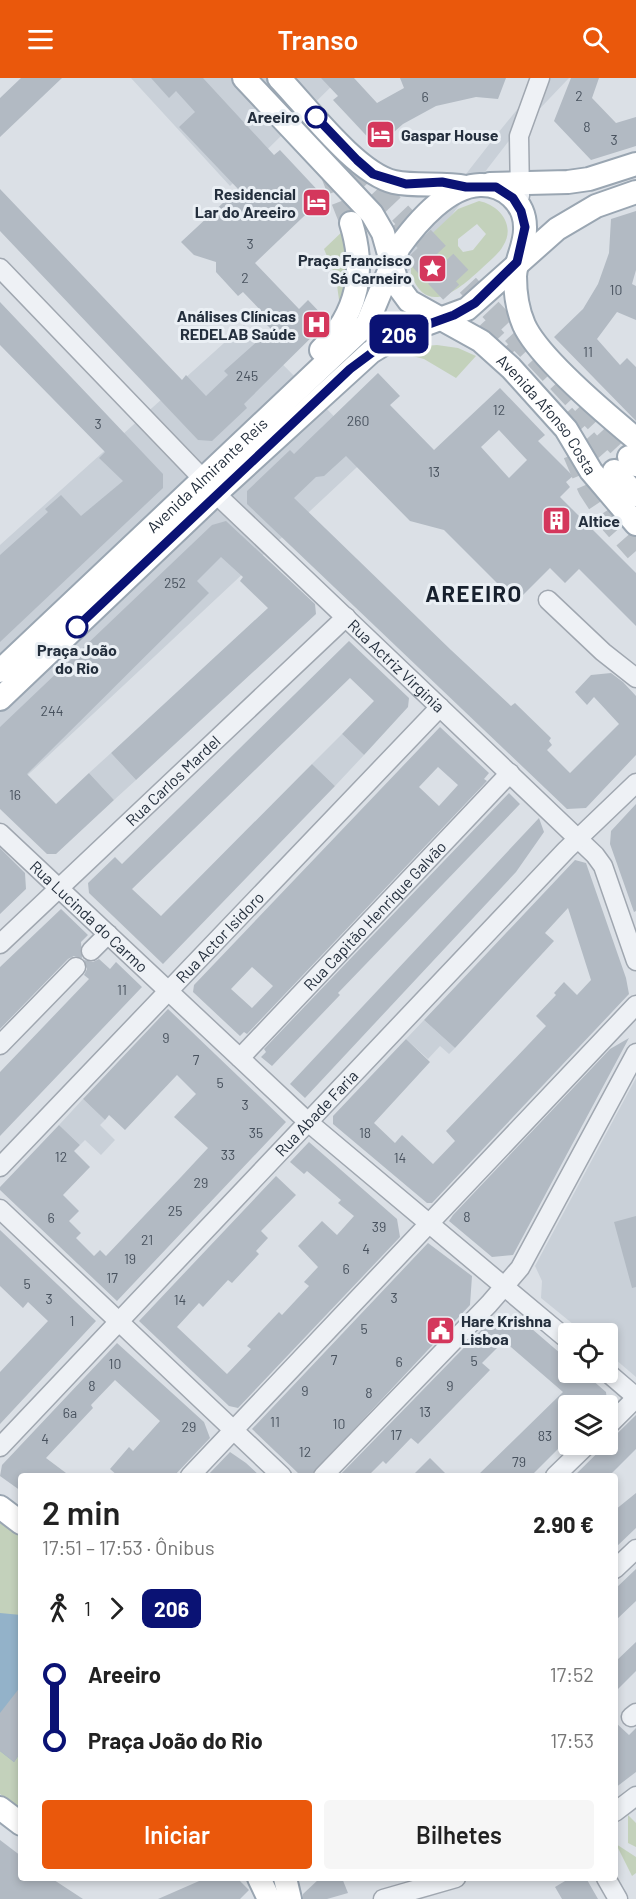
<!DOCTYPE html>
<html lang="pt">
<meta charset="utf-8">
<style>
body{margin:0;font-family:Barlow,sans-serif;background:#f6f6f6;color:#222;height:100vh;display:flex;flex-direction:column;font-size:22px;white-space:nowrap}
*{box-sizing:border-box;margin:0}
p{font-size:20px;color:#767676}
.icon{flex:none;width:33px;height:33px;fill:none;stroke:currentColor;stroke-width:2;stroke-linecap:round;stroke-linejoin:round}
.map{position:relative;flex:1;overflow:hidden}
.sheet{position:absolute;left:18px;top:1395px;width:600px;height:408px;display:flex;flex-direction:column;background:#fff;border-radius:6px;box-shadow:0 3px 9px #0003}
.sheet>*{flex:none}
.badge{padding:0 12px;border-radius:9px;font-size:21px;line-height:39px}
.tools{position:absolute;left:558px;top:1245px;display:grid;gap:12px}
.tools a{display:grid;place-items:center;width:60px;height:60px;border-radius:6px;background:#fff;box-shadow:0 3px 9px #0003;font-size:30px}
.map>.badge{position:absolute;translate:-50% -50%;box-shadow:0 0 0 3px #fff}
.legs{display:flex;align-items:center;gap:9px;height:66px;padding:0 24px;font-size:20px}
.legs p{margin-inline-start:auto}
.head{display:flex;align-items:center;justify-content:space-between;height:102px;padding:0 24px}
h1{font-size:33px;font-weight:600;line-height:45px}
.cta{display:flex;gap:12px;margin-top:auto;padding:12px 24px}
.cta a{flex:1;height:69px;border-radius:6px;background:#ea580c;color:#fff;font-size:24px;font-weight:600;line-height:69px;text-align:center}
.cta a+a{background:#f6f6f6;color:#222}
ul{padding:0 24px;list-style:none}
li{display:flex;align-items:center;gap:21px;height:66px;font-size:22px}
li i{display:grid;place-items:center;width:9px;height:100%;margin:0 8px;background:currentColor}
li i::after{content:'';width:15px;height:15px;margin:-8px;border:4px solid;border-radius:50%;background:#fff}
li p{margin-inline-start:auto}
li:first-child i{background:linear-gradient(#0000 50%,currentColor 0)}
li:last-child i{background:linear-gradient(currentColor 50%,#0000 0)}
header{display:flex;justify-content:space-between;align-items:center;height:78px;padding:0 24px;background:#ea580c;color:#fff;font-size:27px;font-weight:600}
.map>svg:first-child{display:block}
.built{fill:#c9d0d8}
.green{fill:#c3d1bb;fill-rule:evenodd}
.water{fill:#93b2c9}
.building{fill:#b2bac3;fill-rule:evenodd}
.lines{fill:none;stroke-linecap:round;stroke-linejoin:round}
.major-tunnel{stroke:#b6bdc4;stroke-width:22;stroke-dasharray:22 11;stroke-linecap:butt}
.minor-casing{stroke:#a0a7b0;stroke-width:21}
.major-casing{stroke:#9aa6b2;stroke-width:26}
.minor{stroke:#eef1f5;stroke-width:18}
.major{stroke:#fff;stroke-width:22}
.line-1-casing{stroke:#fff;stroke-width:14}
.line-1{stroke:#0a1274;stroke-width:9}
.stop-1-dot{fill:#fff;stroke:#0a1274;stroke-width:3}
.labels{text-anchor:middle;stroke-width:6;stroke-linejoin:round;paint-order:stroke}
.number-label{font-size:14px;fill:#48525e}
.stop-label{font-size:16px;font-weight:bold;fill:#242f3d;stroke:#eaeff4;text-anchor:end}
.poi-label{font-size:16px;font-weight:bold;fill:#242f3d;stroke:#eaeff4;text-anchor:start}
.street-label{font-size:16px;fill:#242f3d;stroke:#eaeff4}
.district-label{font-size:22px;font-weight:bold;letter-spacing:1.5px;fill:#17202d;stroke:#eaeff4}
</style>
<header><svg class="icon" aria-label="menu" viewBox="0 0 24 24"><path d="M4 6h16M4 12h16M4 18h16"/></svg>Transo<svg class="icon" aria-label="search" viewBox="0 0 24 24"><circle cx="10" cy="10" r="6"/><path d="M15 15l6 6"/></svg></header>
<div class="map">
<svg width="636" height="1821" viewBox="0 0 636 1821">
<rect width="100%" height="100%" fill="#dbe0e6"/>
<path class="built" d="M 131,0 L 340,0 L 230,108 Z
M 543,0 L 569,0 L 508,64 L 313,317 L 371,376 L 0,723 L 0,467 L 244,247 L 302,306 L 498,55 Z
M 342,656 L 364,677 L 335,708 L 312,686 Z
M 111,675 L 136,702 L 114,722 L 89,695 Z
M 424,942 L 455,970 L 449,976 L 440,968 L 428,981 L 406,961 Z
M 636,1000 L 636,1299 L 608,1275 L 608,1256 L 584,1255 L 541,1220 L 542,1203 L 535,1188 Z
M 83,1021 L 105,1042 L 100,1047 L 115,1062 L 101,1077 L 85,1062 L 80,1067 L 59,1047 Z"/>
<path class="green" d="M 479,123 C 500,127 516,148 503,168 C 498,177 488,184 480,192 C 459,211 427,240 411,196 L 411,181 L 419,168 L 458,131 ZM 477,146 L 486,156 L 473,172 L 463,174 L 458,168 L 458,161 Z
M 346,150 L 353,184 L 340,229 L 336,200 L 324,171 Z
M 437,267 L 458,270 L 476,278 L 456,300 L 424,281 L 397,274 L 414,269 Z
M 0,1442 L 21,1459 L 21,1732 L 0,1716 Z
M 628,1737 L 636,1745 L 636,1769 L 628,1765 Z
M 616,1766 L 636,1779 L 636,1795 L 632,1798 Z"/>
<path class="water" d="M 0,1535 L 21,1537 L 21,1674 L 14,1684 L 0,1673 Z"/>
<path class="building" d="M 21,0 L 62,0 L 0,59 L 0,20 Z
M 151,0 L 203,0 L 274,77 L 280,72 L 324,119 L 255,185 L 299,231 L 308,222 L 328,243 L 244,326 L 247,330 L 212,363 L 198,362 L 0,153 L 0,111 L 182,302 L 186,297 L 206,318 L 228,297 L 224,293 L 271,251 L 264,244 L 268,240 L 243,214 L 238,218 L 216,194 L 216,184 L 194,177 L 181,164 L 238,111 L 179,49 L 195,34 L 176,13 L 169,20 Z
M 321,0 L 354,0 L 377,25 L 404,10 L 400,0 L 506,0 L 498,21 L 476,19 L 436,28 L 403,46 L 377,69 L 333,22 L 338,18 Z
M 571,0 L 599,0 L 592,20 L 616,45 L 636,39 L 636,68 L 591,82 L 554,43 Z
M 636,133 L 636,192 L 632,206 L 636,208 L 636,242 L 617,234 L 597,261 L 620,287 L 627,280 L 636,289 L 636,343 L 554,259 L 583,231 L 598,206 L 609,175 L 611,141 Z
M 0,224 L 163,396 L 163,410 L 0,564 L 0,477 L 48,434 L 45,431 L 61,417 L 81,438 L 123,403 L 99,380 L 105,374 L 0,267 Z
M 378,295 L 400,318 L 390,327 L 434,372 L 500,310 L 545,357 L 538,363 L 573,398 L 566,404 L 570,409 L 560,419 L 636,495 L 636,548 L 579,491 L 565,505 L 550,490 L 516,524 L 444,452 L 410,443 L 346,378 L 324,398 L 316,399 L 294,420 L 451,572 L 511,628 L 515,625 L 551,660 L 549,663 L 552,667 L 547,672 L 570,695 L 619,646 L 594,619 L 587,627 L 575,614 L 591,597 L 611,595 L 623,604 L 636,618 L 636,677 L 586,730 L 567,731 L 247,426 L 247,413 L 290,372 L 294,376 ZM 499,352 L 527,382 L 509,400 L 481,369 Z
M 226,443 L 315,526 L 316,536 L 136,702 L 111,675 L 268,530 L 240,503 L 243,499 L 221,479 L 197,503 L 209,515 L 27,696 L 56,726 L 89,695 L 114,722 L 56,776 L 47,776 L 0,731 L 0,649 L 212,447 Z
M 349,563 L 409,620 L 408,629 L 364,677 L 342,656 L 374,623 L 350,600 L 132,811 L 161,838 L 312,686 L 335,708 L 163,886 L 89,815 L 88,805 L 115,779 L 122,786 Z
M 440,649 L 489,695 L 484,701 L 487,703 L 247,956 L 244,954 L 240,958 L 193,914 L 194,907 ZM 438,689 L 458,707 L 439,728 L 419,709 ZM 252,889 L 273,908 L 252,930 L 231,911 Z
M 509,715 L 520,726 L 338,915 L 340,917 L 272,988 L 261,979 L 266,974 L 264,971 Z
M 636,726 L 636,833 L 634,834 L 610,766 L 611,753 Z
M 539,740 L 544,754 L 516,794 L 305,1020 L 290,1006 Z
M 0,770 L 25,795 L 26,811 L 0,836 Z
M 575,782 L 586,785 L 626,900 L 629,916 L 432,1125 L 427,1125 L 333,1046 L 333,1038 L 406,961 L 430,984 L 374,1045 L 395,1065 L 402,1057 L 433,1086 L 455,1063 L 446,1053 L 546,948 L 536,938 L 556,917 L 554,915 L 564,904 L 577,917 L 591,902 L 568,830 L 545,855 L 554,863 L 455,970 L 424,942 Z
M 61,831 L 88,857 L 81,864 L 82,880 L 74,878 L 68,881 L 0,951 L 0,889 Z
M 99,881 L 110,891 L 116,884 L 142,909 L 0,1058 L 0,994 L 89,901 L 84,897 L 87,891 L 84,882 L 93,884 Z
M 168,931 L 286,1044 L 117,1223 L 0,1112 L 0,1109 L 59,1047 L 80,1067 L 74,1073 L 90,1089 L 63,1117 L 79,1133 L 69,1143 L 81,1155 L 76,1160 L 94,1178 L 100,1172 L 106,1178 L 181,1099 L 208,1070 L 174,1039 L 196,1016 L 177,997 L 125,1052 L 109,1037 L 105,1042 L 83,1021 Z
M 629,960 L 513,1177 L 492,1179 L 449,1143 L 453,1137 L 610,971 Z
M 309,1064 L 397,1141 L 400,1159 L 238,1330 L 229,1328 L 139,1243 L 276,1098 L 296,1117 L 261,1153 L 268,1160 L 256,1173 L 259,1176 L 232,1205 L 228,1202 L 203,1229 L 199,1225 L 177,1249 L 227,1296 L 251,1271 L 247,1268 L 279,1234 L 282,1237 L 309,1208 L 304,1204 L 318,1189 L 298,1168 L 322,1143 L 337,1157 L 354,1138 L 338,1125 L 341,1122 L 307,1093 L 304,1096 L 290,1084 Z
M 636,1138 L 636,1209 L 632,1210 L 614,1144 Z
M 0,1152 L 96,1243 L 0,1346 L 0,1294 L 48,1243 L 28,1224 L 23,1230 L 0,1208 Z
M 428,1165 L 472,1198 L 470,1227 L 312,1396 L 299,1396 L 252,1351 Z
M 517,1238 L 568,1282 L 568,1294 L 583,1294 L 606,1314 L 607,1323 L 603,1328 L 568,1328 L 568,1361 L 531,1398 L 477,1398 L 563,1314 L 504,1263 L 482,1285 L 490,1292 L 418,1366 L 411,1360 L 386,1386 L 383,1383 L 368,1398 L 339,1398 L 490,1243 Z
M 117,1265 L 204,1344 L 210,1360 L 174,1398 L 118,1398 L 110,1391 L 129,1369 L 133,1373 L 160,1343 L 115,1302 L 91,1327 L 93,1330 L 46,1380 L 70,1398 L 21,1398 L 21,1413 L 0,1398 L 2,1387 Z
M 636,1337 L 636,1371 L 609,1398 L 574,1398 Z
M 230,1374 L 246,1385 L 260,1398 L 207,1398 Z
M 430,1380 L 448,1398 L 412,1398 Z
M 636,1415 L 636,1450 L 615,1470 L 615,1432 Z
M 636,1491 L 636,1523 L 615,1543 L 615,1511 Z
M 636,1564 L 636,1593 L 615,1614 L 615,1584 Z
M 21,1608 L 21,1674 L 14,1684 L 0,1673 L 0,1635 Z
M 615,1644 L 629,1657 L 636,1650 L 636,1694 L 615,1710 Z
M 0,1762 L 21,1778 L 21,1800 L 51,1800 L 83,1821 L 0,1821 Z
M 206,1800 L 237,1800 L 249,1812 L 240,1821 L 158,1821 Z
M 320,1800 L 342,1800 L 348,1815 L 327,1821 L 303,1821 L 303,1816 Z
M 570,1800 L 586,1800 L 598,1821 L 562,1821 L 555,1809 Z"/>
<g class="lines">
<path class="major-tunnel" d="M 355,87 L 629,379
M 330,92 L 351,145
M 391,150 L 510,277
M 564,337 L 614,393
M 574,376 L 589,411 L 612,446 L 636,473"/>
<defs>
<g id="minor">
<path d="M 520,118 L 519,58 L 540,0"/>
<path d="M 0,190 L 203,401"/>
<path id="s1" d="M 216,416 L 595,777 L 603,788 L 636,883"/>
<path d="M 548,522 L 603,574 L 636,600"/>
<path id="s2" d="M 0,755 L 308,1044 L 568,1262"/>
<path id="s3" d="M 0,866 L 346,539"/>
<path d="M 91,873 L 108,856"/>
<path d="M 0,967 L 76,889"/>
<path id="s4" d="M 240,980 L 510,695"/>
<path id="s5" d="M 0,1089 L 440,629"/>
<path d="M 0,1131 L 282,1398"/>
<path d="M 607,1294 L 636,1319"/>
<path d="M 608,1348 L 636,1320"/>
<path id="s6" d="M 0,1369 L 566,772 L 636,705"/>
<path d="M 190,1398 L 636,927"/>
<path d="M 323,1398 L 489,1226 L 520,1190 L 636,975"/>
<path d="M 555,1398 L 588,1366"/>
<path d="M 615,1491 L 636,1471"/>
<path d="M 631,1639 L 636,1635"/>
<path d="M 615,1734 L 636,1718"/>
<path d="M 606,1800 L 618,1821"/>
<path d="M 383,1821 L 456,1800"/>
</g>
<g id="major">
<path id="s7" d="M 244,0 L 372,136 L 383,155 L 398,208 L 409,223 L 481,263 L 511,290 L 566,351 L 591,393 L 636,446"/>
<path d="M 279,0 C 307,29 356,95 394,104 C 417,109 442,104 466,109"/>
<path d="M 490,106 L 568,104 L 589,101 L 636,86"/>
<path d="M 321,272 C 358,235 366,193 351,145"/>
<path d="M 629,379 L 636,387"/>
<path d="M 614,393 L 636,417"/>
<path id="s8" d="M 0,593 L 367,246 L 399,169 C 417,144 448,108 480,107 C 504,106 525,125 525,149 C 526,166 516,181 515,198 C 515,215 517,231 524,247 C 539,280 607,337 636,361"/>
<path d="M 0,621 L 223,409 L 371,274 L 402,255 L 467,231 L 557,151 L 596,128 L 636,114"/>
<path d="M 0,1429 L 21,1445"/>
<path d="M 0,1730 L 21,1746"/>
<path d="M 259,1800 L 269,1821"/>
<path d="M 285,1800 L 290,1821"/>
</g>
</defs>
<use href="#minor" class="minor-casing"/>
<use href="#major" class="major-casing"/>
<use href="#minor" class="minor"/>
<use href="#major" class="major"/>
</g>
<g class="lines">
<defs>
<path id="line-1" d="M 77,549 L 350,291 L 393,259 L 454,237 L 475,225 L 517,184 L 525,149 L 521,133 L 513,120 L 496,109 L 466,109 L 442,104 L 406,106 L 373,96 L 357,82 L 316,39"/>
</defs>
<use href="#line-1" class="line-1-casing"/>
<use href="#line-1" class="line-1"/>
</g>
<defs>
<symbol id="hotel-square" viewBox="-11 -11 22 22"><rect x="-9" y="-9" width="18" height="18" rx="4" fill="#d4375c" stroke="#eaeff4"/><path d="M-6-4.5h1.5V1H6V5H4.5V3h-9V5H-6ZM-4 0a1.8 1.8 0 1 1 3.6 0ZM.5 0V-2.5h3Q6-2.5 6 0Z" fill="#fff"/></symbol>
<symbol id="sight-square" viewBox="-11 -11 22 22"><rect x="-9" y="-9" width="18" height="18" rx="4" fill="#d4375c" stroke="#eaeff4"/><path d="M0-6L1.8-2.2L6-1.7L2.9 1.2L3.7 5.4L0 3.3L-3.7 5.4L-2.9 1.2L-6-1.7L-1.8-2.2Z" fill="#fff"/></symbol>
<symbol id="hospital-square" viewBox="-11 -11 22 22"><rect x="-9" y="-9" width="18" height="18" rx="4" fill="#d4375c" stroke="#eaeff4"/><path d="M-5-5h3v3.5h4V-5h3V5h-3V1.5h-4V5h-3Z" fill="#fff"/></symbol>
<symbol id="building-square" viewBox="-11 -11 22 22"><rect x="-9" y="-9" width="18" height="18" rx="4" fill="#d4375c" stroke="#eaeff4"/><path d="M-4-6H4V6H1V3H-1V6H-4ZM-2.5-4.3h1.7v1.8h-1.7ZM.8-4.3h1.7v1.8H.8ZM-2.5-1h1.7V.8h-1.7ZM.8-1h1.7V.8H.8Z" fill="#fff"/></symbol>
<symbol id="civic-square" viewBox="-11 -11 22 22"><rect x="-9" y="-9" width="18" height="18" rx="4" fill="#d4375c" stroke="#eaeff4"/><path d="M-.6-6.5H3V-4.5H.6V-3L4-1V1h2V6H-6V1h2V-1L-.6-3ZM-1.2 2.5V6h2.4V2.5Z" fill="#fff"/></symbol>
</defs>
<g fill-rule="evenodd">
<use href="#hotel-square" x="364" y="40" width="33" height="33"/>
<use href="#hotel-square" x="300" y="108" width="33" height="33"/>
<use href="#sight-square" x="416" y="174" width="33" height="33"/>
<use href="#hospital-square" x="300" y="230" width="33" height="33"/>
<use href="#building-square" x="540" y="426" width="33" height="33"/>
<use href="#civic-square" x="424" y="1236" width="33" height="33"/>
</g>
<g class="stop-1-dot">
<circle cx="316" cy="39" r="10"/>
<circle cx="77" cy="549" r="10"/>
</g>
<g class="labels">
<g class="number-label">
<text x="579" y="23">2</text>
<text x="425" y="24">6</text>
<text x="587" y="54">8</text>
<text x="614" y="67">3</text>
<text x="250" y="171">3</text>
<text x="245" y="205">2</text>
<text x="616" y="217">10</text>
<text x="588" y="279">11</text>
<text x="247" y="303">245</text>
<text x="499" y="337">12</text>
<text x="358" y="348">260</text>
<text x="98" y="351">3</text>
<text x="434" y="399">13</text>
<text x="175" y="510">252</text>
<text x="52" y="638">244</text>
<text x="15" y="722">16</text>
<text x="122" y="917">11</text>
<text x="166" y="965">9</text>
<text x="196" y="987">7</text>
<text x="220" y="1010">5</text>
<text x="245" y="1032">3</text>
<text x="256" y="1060">35</text>
<text x="365" y="1060">18</text>
<text x="228" y="1082">33</text>
<text x="61" y="1084">12</text>
<text x="400" y="1085">14</text>
<text x="201" y="1110">29</text>
<text x="175" y="1138">25</text>
<text x="467" y="1144">8</text>
<text x="51" y="1145">6</text>
<text x="379" y="1154">39</text>
<text x="147" y="1167">21</text>
<text x="366" y="1176">4</text>
<text x="130" y="1186">19</text>
<text x="346" y="1196">6</text>
<text x="112" y="1205">17</text>
<text x="27" y="1211">5</text>
<text x="394" y="1225">3</text>
<text x="49" y="1226">3</text>
<text x="180" y="1227">14</text>
<text x="72" y="1248">1</text>
<text x="364" y="1256">5</text>
<text x="334" y="1287">7</text>
<text x="474" y="1288">5</text>
<text x="399" y="1289">6</text>
<text x="115" y="1291">10</text>
<text x="92" y="1313">8</text>
<text x="450" y="1313">9</text>
<text x="305" y="1318">9</text>
<text x="369" y="1320">8</text>
<text x="425" y="1339">13</text>
<text x="70" y="1340">6a</text>
<text x="275" y="1349">11</text>
<text x="339" y="1351">10</text>
<text x="189" y="1354">29</text>
<text x="396" y="1362">17</text>
<text x="545" y="1363">83</text>
<text x="45" y="1366">4</text>
<text x="305" y="1379">12</text>
<text x="519" y="1389">79</text>
</g>
<g class="stop-label">
<text x="300" y="45">Areeiro</text>
<text x="77" y="578" text-anchor="middle">Praça João<tspan x="77" dy="18">do Rio</tspan></text>
</g>
<g class="poi-label">
<text x="401" y="63">Gaspar House</text>
<text x="296" y="122" text-anchor="end">Residencial<tspan x="296" dy="18">Lar do Areeiro</tspan></text>
<text x="412" y="188" text-anchor="end">Praça Francisco<tspan x="412" dy="18">Sá Carneiro</tspan></text>
<text x="296" y="244" text-anchor="end">Análises Clínicas<tspan x="296" dy="18">REDELAB Saúde</tspan></text>
<text x="578" y="449">Altice</text>
<text x="461" y="1249">Hare Krishna<tspan x="461" dy="18">Lisboa</tspan></text>
</g>
<g class="street-label">
<text dy="6" stroke="none"><textPath href="#s7" startOffset="464">Avenida Afonso Costa</textPath></text>
<text dy="6" stroke="none"><textPath href="#s8" startOffset="285">Avenida Almirante Reis</textPath></text>
<text dy="6" stroke="none"><textPath href="#s1" startOffset="249">Rua Actriz Virginia</textPath></text>
<text dy="6" stroke="none"><textPath href="#s3" startOffset="238">Rua Carlos Mardel</textPath></text>
<text dy="6" stroke="none"><textPath href="#s2" startOffset="122">Rua Lucinda do Carmo</textPath></text>
<text dy="6" stroke="none"><textPath href="#s4" startOffset="196">Rua Capitão Henrique Galvão</textPath></text>
<text dy="6" stroke="none"><textPath href="#s5" startOffset="318">Rua Actor Isidoro</textPath></text>
<text dy="6" stroke="none"><textPath href="#s6" startOffset="460">Rua Abade Faria</textPath></text>
</g>
<g class="district-label">
<text x="474" y="524">AREEIRO</text>
</g>
</g>
</svg>
<div class="tools">
<a><svg class="icon" aria-label="locate" viewBox="0 0 24 24"><circle cx="12" cy="12" r="6"/><path d="M12 2v4M12 18v4M2 12h4M18 12h4"/></svg></a>
<a><svg class="icon" aria-label="layers" viewBox="0 0 24 24"><path d="M12 4l9 5-9 5-9-5zM3 14l9 5 9-5"/></svg></a>
</div>
<b class="badge" style="left:399px;top:256px;background:#0a1274;color:#fff">206</b>
<section class="sheet">
<div class="head"><div><h1>2 min</h1><p>17:51 – 17:53 · Ônibus</p></div><b>2.90 €</b></div>
<div class="legs"><svg class="icon" aria-label="walk" viewBox="0 0 24 24"><circle cx="13" cy="4" r="2"/><path d="M13 8l-2 6 4 7M11 14l-3 7M7 12l3-4h3l4 4"/></svg>1<svg class="icon" aria-label="forward" viewBox="0 0 24 24"><path d="M9 5l7 7-7 7"/></svg><b class="badge" style="background:#0a1274;color:#fff">206</b></div>
<ul>
<li><i style="color:#0a1274"></i><b>Areeiro</b><p>17:52</p></li>
<li><i style="color:#0a1274"></i><b>Praça João do Rio</b><p>17:53</p></li>
</ul>
<div class="cta"><a>Iniciar</a><a>Bilhetes</a></div>
</section>
</div>
